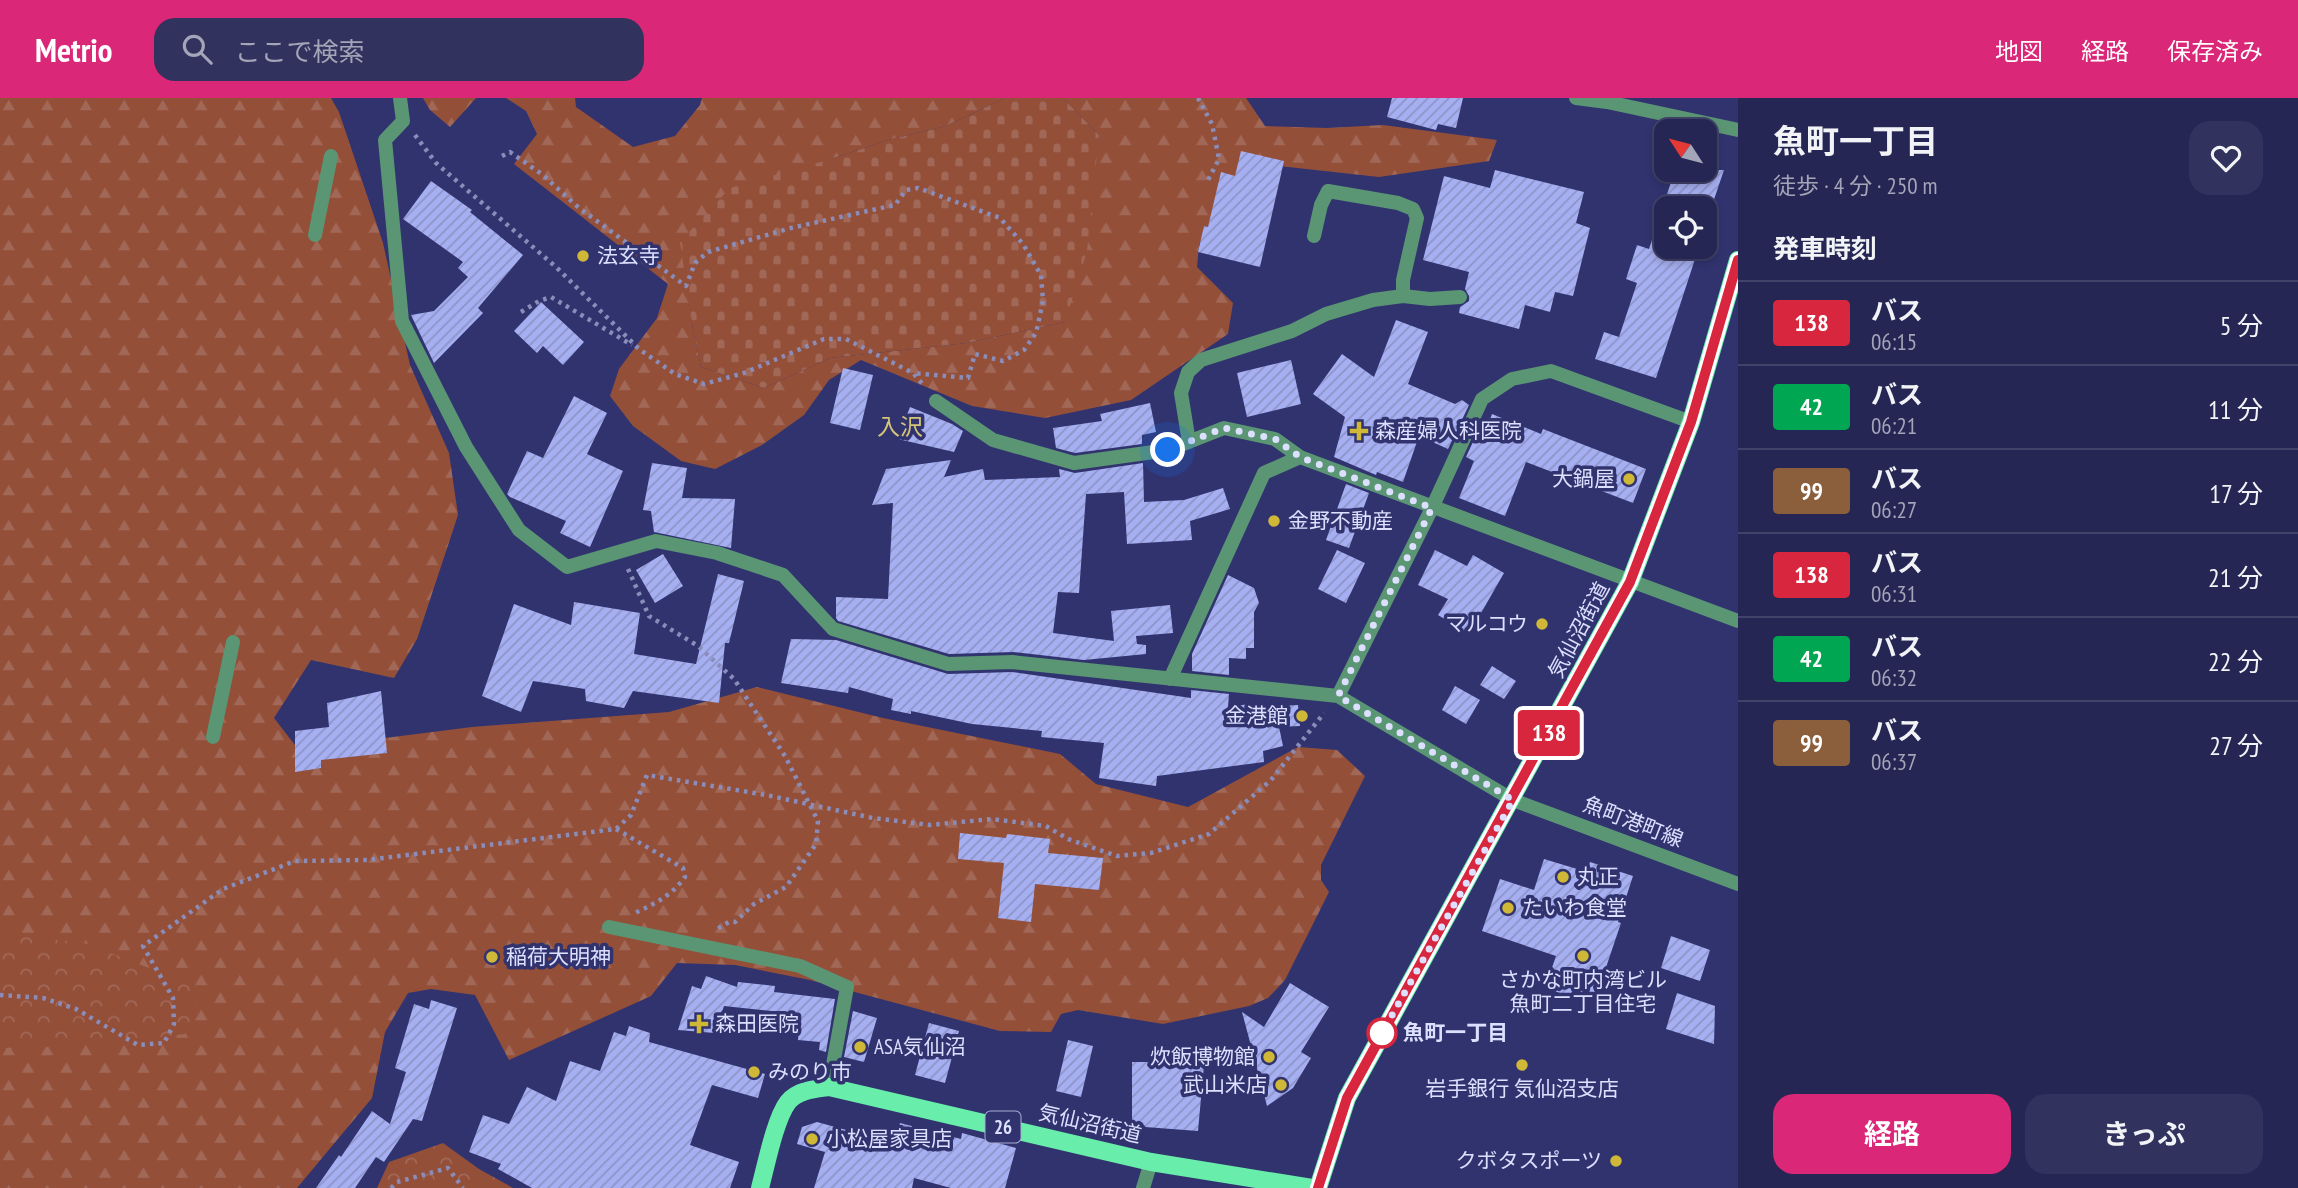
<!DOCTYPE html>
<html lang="ja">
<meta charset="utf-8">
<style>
body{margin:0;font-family:"PT Sans Narrow","Noto Sans JP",sans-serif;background:#31325d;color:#f1f3f6;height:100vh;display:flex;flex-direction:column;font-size:26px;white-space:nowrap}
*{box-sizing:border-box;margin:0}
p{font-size:23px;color:#a3a5b8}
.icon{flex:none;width:38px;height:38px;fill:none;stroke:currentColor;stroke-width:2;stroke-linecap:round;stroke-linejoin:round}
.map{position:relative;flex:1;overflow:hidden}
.sheet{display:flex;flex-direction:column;background:#252653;width:560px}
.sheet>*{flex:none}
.badge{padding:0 14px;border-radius:5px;font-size:24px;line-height:46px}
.needle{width:46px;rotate:306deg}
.buttons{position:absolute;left:1654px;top:21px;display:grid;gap:14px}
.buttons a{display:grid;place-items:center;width:63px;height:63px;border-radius:14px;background:#252653;box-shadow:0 4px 10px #0003,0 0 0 2px #42436a;font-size:35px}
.you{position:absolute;width:35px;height:35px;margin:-18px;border:5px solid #fff;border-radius:50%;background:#1a73e8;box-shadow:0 0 0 10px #1a73e833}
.map>.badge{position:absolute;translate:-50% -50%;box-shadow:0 0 0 4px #fff}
h2{padding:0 35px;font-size:26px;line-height:63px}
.round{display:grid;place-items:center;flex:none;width:74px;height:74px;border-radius:21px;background:#31325d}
.summary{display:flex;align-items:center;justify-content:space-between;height:119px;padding:0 35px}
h1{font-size:33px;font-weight:700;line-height:52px}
.primary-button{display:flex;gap:14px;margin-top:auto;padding:14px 35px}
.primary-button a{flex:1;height:80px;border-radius:21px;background:#db2777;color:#fff;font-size:28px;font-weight:700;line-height:80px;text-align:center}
.primary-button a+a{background:#31325d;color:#f1f3f6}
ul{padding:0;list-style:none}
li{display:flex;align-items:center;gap:21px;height:84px;padding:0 35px;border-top:2px solid #42436a}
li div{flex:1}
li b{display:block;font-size:26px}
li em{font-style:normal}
li .badge{min-width:77px;font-weight:700;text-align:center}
header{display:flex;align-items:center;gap:42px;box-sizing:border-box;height:98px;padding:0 35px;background:#db2777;color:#fff}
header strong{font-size:33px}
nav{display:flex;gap:38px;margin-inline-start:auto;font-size:24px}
.search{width:490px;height:63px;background:#31325d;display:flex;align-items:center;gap:18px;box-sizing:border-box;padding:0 24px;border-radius:21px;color:#a3a5b8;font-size:26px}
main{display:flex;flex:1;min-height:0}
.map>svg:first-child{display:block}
.forest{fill:url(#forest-firs)}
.cemetery{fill:url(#cemetery-stones)}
.park{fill:url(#park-crowns)}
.building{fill:url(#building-hatch)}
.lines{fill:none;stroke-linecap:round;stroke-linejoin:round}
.path{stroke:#8a8db9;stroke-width:4.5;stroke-dasharray:3.5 5;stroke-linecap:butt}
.service{stroke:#5a9574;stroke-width:14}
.minor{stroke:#5a9574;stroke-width:14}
.tertiary{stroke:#5a9574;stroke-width:14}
.primary{stroke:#68eeaa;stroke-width:18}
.line-casing{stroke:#fff;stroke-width:16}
.line{stroke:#d7263d;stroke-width:10}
.walk{stroke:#dce0fe;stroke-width:7;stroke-dasharray:0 12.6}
.poi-dot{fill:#cfb837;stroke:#31336f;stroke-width:2.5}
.stop-dot{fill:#fff;stroke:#d7263d;stroke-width:3.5}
.labels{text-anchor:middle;stroke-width:7;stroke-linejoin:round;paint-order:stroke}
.shield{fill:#31336f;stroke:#a9acd3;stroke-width:2}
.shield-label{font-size:19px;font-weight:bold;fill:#dce0fe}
.poi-label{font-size:21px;fill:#dce0fe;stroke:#31336f;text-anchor:start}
.street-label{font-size:21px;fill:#dce0fe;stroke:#31336f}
.stop-label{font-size:21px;font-weight:bold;fill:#dce0fe;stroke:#31336f;text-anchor:start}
.neighbourhood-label{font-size:23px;fill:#d4c477;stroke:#31336f}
</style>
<header>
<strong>Metrio</strong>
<div class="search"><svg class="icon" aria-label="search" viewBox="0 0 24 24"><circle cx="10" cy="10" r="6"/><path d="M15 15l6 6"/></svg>ここで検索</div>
<nav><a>地図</a><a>経路</a><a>保存済み</a></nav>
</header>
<main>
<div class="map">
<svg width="1738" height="1090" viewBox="0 0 1738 1090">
<defs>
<pattern id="forest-firs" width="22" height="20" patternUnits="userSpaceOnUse" patternTransform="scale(1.75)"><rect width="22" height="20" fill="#944f39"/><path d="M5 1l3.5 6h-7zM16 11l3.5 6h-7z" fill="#a26857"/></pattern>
<pattern id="cemetery-stones" width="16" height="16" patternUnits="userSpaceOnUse" patternTransform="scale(1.75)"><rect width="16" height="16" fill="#944f39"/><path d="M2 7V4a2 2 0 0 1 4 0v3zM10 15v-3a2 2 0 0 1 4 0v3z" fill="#a26857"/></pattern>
<pattern id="park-crowns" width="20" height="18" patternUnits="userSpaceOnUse" patternTransform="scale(1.75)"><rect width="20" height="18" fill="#944f39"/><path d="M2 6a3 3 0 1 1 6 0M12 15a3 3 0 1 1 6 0" fill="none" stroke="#a26857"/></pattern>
<pattern id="building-hatch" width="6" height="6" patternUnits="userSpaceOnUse" patternTransform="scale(1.75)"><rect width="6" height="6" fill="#a6aff1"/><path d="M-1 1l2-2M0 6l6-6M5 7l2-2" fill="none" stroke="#8d94c8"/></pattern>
</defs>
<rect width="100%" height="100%" fill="#31336f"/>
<path class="forest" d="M 0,0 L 331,0 L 339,14 L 383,145 L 410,267 L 449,355 L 458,417 L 417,541 L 394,580 L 311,562 L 274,620 L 298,651 L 472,629 L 669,614 L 757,589 L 883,620 L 1060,656 L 1096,686 L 1188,709 L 1298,649 L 1337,652 L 1365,678 L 1321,767 L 1321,782 L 1329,794 L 1285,882 L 1268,900 L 1249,908 L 1163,926 L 1078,912 L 1061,916 L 1051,934 L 1000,933 L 810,882 L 735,867 L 677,865 L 651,898 L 509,962 L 475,897 L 431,891 L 408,895 L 385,934 L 372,1000 L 297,1090 L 0,1090 Z
M 423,0 L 476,0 L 450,29 L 430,12 Z
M 506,0 L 575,0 L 576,9 L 633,49 L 675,38 L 700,7 L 702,0 L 1005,0 L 946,28 L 888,42 L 831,61 L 681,144 L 693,232 L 701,269 L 764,290 L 830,260 L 967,245 L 1065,224 L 1099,37 L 1063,0 L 1246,0 L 1265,28 L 1327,30 L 1383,27 L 1497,42 L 1489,63 L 1379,79 L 1269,67 L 1226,91 L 1199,147 L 1197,169 L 1233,205 L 1228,236 L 1131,302 L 1045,320 L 972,308 L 861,262 L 829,282 L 804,317 L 762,347 L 715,371 L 681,363 L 633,328 L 610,298 L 619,271 L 657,220 L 668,186 L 514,66 L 537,36 L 526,13 Z"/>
<path class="cemetery" d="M 1005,0 L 1063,0 L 1099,37 L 1087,153 L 1065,224 L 967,245 L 830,260 L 764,290 L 701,269 L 693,232 L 680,144 L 730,90 L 831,61 L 888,42 L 946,28 Z"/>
<path class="park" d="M 17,837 L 89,846 L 201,891 L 185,936 L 88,947 L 0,951 L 0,839 Z
M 443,1045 L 479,1071 L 513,1090 L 377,1090 L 389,1064 Z"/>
<path class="building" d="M 1392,0 L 1463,0 L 1456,30 L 1438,26 L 1436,32 L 1387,19 Z
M 1241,53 L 1284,63 L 1260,169 L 1198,154 L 1204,128 L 1208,129 L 1221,74 L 1235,78 Z
M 1495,72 L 1584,94 L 1576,125 L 1590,130 L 1573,198 L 1555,194 L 1550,214 L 1525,207 L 1519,231 L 1459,215 L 1460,209 L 1469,203 L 1469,198 L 1465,191 L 1469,174 L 1423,162 L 1444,78 L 1490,90 Z
M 1675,72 L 1724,72 L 1704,131 L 1704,110 L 1666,110 L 1666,149 L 1699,149 L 1656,280 L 1595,261 L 1604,234 L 1619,239 L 1637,185 L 1626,181 L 1637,147 L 1649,151 Z
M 431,83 L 472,112 L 470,114 L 523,157 L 478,210 L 483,215 L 434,265 L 411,217 L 434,213 L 468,179 L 458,170 L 463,164 L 403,121 Z
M 541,204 L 584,244 L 563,267 L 543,248 L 537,255 L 514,233 Z
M 1396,222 L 1428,234 L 1408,286 L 1455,306 L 1462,302 L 1469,307 L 1448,351 L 1419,338 L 1403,384 L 1377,374 L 1376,377 L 1334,359 L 1345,319 L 1313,296 L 1342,256 L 1374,279 Z
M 1291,262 L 1301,306 L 1247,319 L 1237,275 Z
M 843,270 L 873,277 L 860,332 L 830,325 Z
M 574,298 L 607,315 L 587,356 L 623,373 L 590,449 L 560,435 L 566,423 L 510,399 L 507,396 L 527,353 L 543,360 Z
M 1150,305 L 1156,334 L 1142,337 L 1142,346 L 1075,355 L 1056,350 L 1053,330 L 1102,323 L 1100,316 Z
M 910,309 L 952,326 L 963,333 L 954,354 L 898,341 Z
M 1492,316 L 1541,336 L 1543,331 L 1646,371 L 1633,405 L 1526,364 L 1505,418 L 1459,400 L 1474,363 L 1466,359 L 1484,320 L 1489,324 Z
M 951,362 L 944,379 L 983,371 L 985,382 L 1060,379 L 1059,371 L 1075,375 L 1143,365 L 1144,404 L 1184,402 L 1223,390 L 1230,411 L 1190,423 L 1192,442 L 1127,446 L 1124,394 L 1086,396 L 1079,495 L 1058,494 L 1053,535 L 1114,543 L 1111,513 L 1170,507 L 1173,535 L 1136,538 L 1137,546 L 1146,547 L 1146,556 L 1084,562 L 1013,554 L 949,556 L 838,523 L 836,520 L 836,499 L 888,501 L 893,405 L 872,407 L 886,371 Z
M 652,365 L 687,370 L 682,400 L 735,401 L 731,450 L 654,434 L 651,413 L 643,412 Z
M 1346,386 L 1369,395 L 1349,450 L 1326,442 Z
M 1337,452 L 1365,465 L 1346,505 L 1318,491 Z
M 1435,452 L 1467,468 L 1473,457 L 1504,475 L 1469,536 L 1438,517 L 1448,501 L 1418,487 Z
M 663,456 L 683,488 L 655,505 L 636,472 Z
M 718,476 L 744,483 L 729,545 L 725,545 L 719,605 L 633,593 L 624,610 L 586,603 L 585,591 L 533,583 L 521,614 L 482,598 L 514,506 L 571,527 L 574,504 L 640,515 L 634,556 L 696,566 Z
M 1228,477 L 1254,490 L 1259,505 L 1254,514 L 1254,550 L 1246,550 L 1246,561 L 1229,560 L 1229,577 L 1192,573 L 1192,556 Z
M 791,541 L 836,542 L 948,576 L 1012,574 L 1191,600 L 1191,592 L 1229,596 L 1228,609 L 1257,605 L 1258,609 L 1298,607 L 1300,628 L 1279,629 L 1283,648 L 1263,653 L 1264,664 L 1157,678 L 1156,688 L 1099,680 L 1104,645 L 1041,639 L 1042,633 L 972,626 L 911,613 L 911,616 L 891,612 L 893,601 L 849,589 L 848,595 L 781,585 Z
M 1492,568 L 1516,583 L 1504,601 L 1480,587 Z
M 1455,588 L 1480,602 L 1466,626 L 1442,612 Z
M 381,593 L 387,655 L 321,662 L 321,670 L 295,674 L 295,633 L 329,629 L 327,605 Z
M 960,735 L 1006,740 L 1007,736 L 1050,741 L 1048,755 L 1103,760 L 1099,792 L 1035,786 L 1031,824 L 998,820 L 1004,765 L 958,761 Z
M 1544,761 L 1587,774 L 1590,764 L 1633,778 L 1618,824 L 1621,825 L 1596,899 L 1575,892 L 1572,899 L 1545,890 L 1556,858 L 1482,833 L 1500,781 L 1534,792 Z
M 1671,838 L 1710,852 L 1700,883 L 1661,870 Z
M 706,878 L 737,889 L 738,884 L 775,888 L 774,894 L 835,901 L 826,954 L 819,952 L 820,944 L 798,942 L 800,916 L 724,908 L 715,935 L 678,932 L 692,888 L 701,891 Z
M 1290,885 L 1329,909 L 1301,954 L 1311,960 L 1293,990 L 1267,1008 L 1242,914 L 1264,929 Z
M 1677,895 L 1715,908 L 1714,946 L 1666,931 Z
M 431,902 L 457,910 L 422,1023 L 413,1021 L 384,1064 L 376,1059 L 355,1090 L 316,1090 L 339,1057 L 341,1059 L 372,1013 L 390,1026 L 406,974 L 395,970 L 414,906 L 429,911 Z
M 853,913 L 877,920 L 864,964 L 844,959 Z
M 929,925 L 959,933 L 945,985 L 915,977 Z
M 629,928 L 650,935 L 649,944 L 765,976 L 758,1000 L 712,987 L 690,1047 L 739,1064 L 730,1090 L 532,1090 L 498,1071 L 501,1066 L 469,1054 L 483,1017 L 509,1026 L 527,989 L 556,1003 L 570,963 L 600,973 L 614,934 L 626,938 Z
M 1068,942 L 1093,948 L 1081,999 L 1056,993 Z
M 1176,953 L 1205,956 L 1198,1033 L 1132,1028 L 1132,964 L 1175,964 Z
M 817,1024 L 894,1045 L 900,1025 L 961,1041 L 962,1035 L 1016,1050 L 1005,1090 L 951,1090 L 914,1080 L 912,1090 L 814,1090 L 825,1054 L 797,1046 L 802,1029 Z"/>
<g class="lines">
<path class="path" d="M 1198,0 L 1212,26 L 1219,61 L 1208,82
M 415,37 L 436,65 L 556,169 L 639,251 L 675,276 L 704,286 L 744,275 L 824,241 L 846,241 L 913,275 L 925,289
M 502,58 L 510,54 L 543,77 L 579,110 L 686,188 L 695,165 L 708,154 L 791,130 L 895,107 L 906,92 L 918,90 L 1000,120 L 1023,146 L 1041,177 L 1043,203 L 1036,235 L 1024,252 L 1003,263 L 975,256 L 968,280 L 913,275
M 521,214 L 539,203 L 551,199 L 632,247
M 628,471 L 649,518 L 698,548 L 734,581 L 785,658 L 818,723 L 816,746 L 786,789 L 754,806 L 735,824 L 729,824 L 717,831
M 616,731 L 683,770 L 685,779 C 671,798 656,805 635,815
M 0,897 L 43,900 L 76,911 L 138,947 L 164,945 L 174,926 L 173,900 L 143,848 L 223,791 L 295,763 L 367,762 L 616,731 L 631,717 L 647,677 L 766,697 L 873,720 L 930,727 L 992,721 L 1046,728 L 1068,741 L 1117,758 L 1151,755 L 1209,736 L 1271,682 L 1324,615
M 391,1090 L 397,1084 L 448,1070 L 463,1090"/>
<path class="service" d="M 315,137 L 331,58
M 213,639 L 233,544
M 609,829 L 800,868 L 847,889 L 829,989"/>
<path class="minor" d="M 400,0 L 403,23 L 385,42 L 402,223 L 466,349 L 519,432 L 567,469 L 656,443 L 717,455 L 783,477 L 833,531 L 948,566 L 1012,564 L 1338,598 L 1513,702
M 1576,0 L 1607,4 L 1738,32
M 1314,138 L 1321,107 L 1328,93 L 1398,105 L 1413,111 L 1417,120 L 1403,182 L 1403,198
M 936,303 L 993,342 L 1074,365 L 1168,352 L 1224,330 L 1275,341 L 1300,359 L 1738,523
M 1189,344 L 1181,295 L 1188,274 L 1201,262 L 1292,233 L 1326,216 L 1373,202 L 1403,198 L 1430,201 L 1460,199
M 1170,581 L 1264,375 L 1300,359
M 1338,598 L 1432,410 L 1482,301 L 1512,281 L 1551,273 L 1691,324
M 1143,1090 L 1151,1064"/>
<path class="tertiary" d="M 1513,702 L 1738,786"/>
<path class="primary" d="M 760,1090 C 766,1068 775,1021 788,1004 C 798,992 815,991 829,989 L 1151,1064 L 1312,1090
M 1318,1090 L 1347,1000 L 1630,484 L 1691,324 L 1738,162"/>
</g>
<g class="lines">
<defs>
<path id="line" d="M 1318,1090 L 1347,1000 L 1630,484 L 1691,324 L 1738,162"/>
</defs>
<use href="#line" class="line-casing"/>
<use href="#line" class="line"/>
<path class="walk" d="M 1168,352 L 1224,330 L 1275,341 L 1300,359 L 1432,410 L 1338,598 L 1513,702 L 1382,935"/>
</g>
<g class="poi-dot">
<circle cx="583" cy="158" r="7"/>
<path d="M1355.5 322.5h7v7h7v7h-7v7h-7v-7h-7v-7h7z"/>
<circle cx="1629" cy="381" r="7"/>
<circle cx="1274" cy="423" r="7"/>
<circle cx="1542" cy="526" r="7"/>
<circle cx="1302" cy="618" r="7"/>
<circle cx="1563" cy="779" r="7"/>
<circle cx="1508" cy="810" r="7"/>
<circle cx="1583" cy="858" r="7"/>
<circle cx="492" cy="859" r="7"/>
<path d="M695.5 915.5h7v7h7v7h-7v7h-7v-7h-7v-7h7z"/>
<circle cx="860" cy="949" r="7"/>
<circle cx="1269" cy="959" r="7"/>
<circle cx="1522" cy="967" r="7"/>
<circle cx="754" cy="974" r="7"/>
<circle cx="1281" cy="987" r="7"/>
<circle cx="812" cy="1041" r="7"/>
<circle cx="1616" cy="1063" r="7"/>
</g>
<circle class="stop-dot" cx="1382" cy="935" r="14"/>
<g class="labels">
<rect class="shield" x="985.5" y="1013.5" width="35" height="31" rx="5"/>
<g class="shield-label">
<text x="1003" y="1036">26</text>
</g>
<g class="poi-label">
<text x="597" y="165">法玄寺</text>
<text x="1375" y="340">森産婦人科医院</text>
<text x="1615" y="388" text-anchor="end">大鍋屋</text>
<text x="1288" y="430">金野不動産</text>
<text x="1528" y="533" text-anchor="end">マルコウ</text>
<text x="1288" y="625" text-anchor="end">金港館</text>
<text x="1577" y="786">丸正</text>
<text x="1522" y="817">たいわ食堂</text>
<text x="506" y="866">稲荷大明神</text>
<text x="1583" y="889" text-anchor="middle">さかな町内湾ビル<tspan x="1583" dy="24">魚町二丁目住宅</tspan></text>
<text x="715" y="933">森田医院</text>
<text x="874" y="956">ASA気仙沼</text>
<text x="1255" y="966" text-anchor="end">炊飯博物館</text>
<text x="768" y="981">みのり市</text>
<text x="1267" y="994" text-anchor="end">武山米店</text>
<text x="1522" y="998" text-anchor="middle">岩手銀行 気仙沼支店</text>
<text x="826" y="1048">小松屋家具店</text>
<text x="1602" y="1070" text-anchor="end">クボタスポーツ</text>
</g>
<g class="street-label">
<text transform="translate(1579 532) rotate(-62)" y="7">気仙沼街道</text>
<text transform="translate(1633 724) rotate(21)" y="7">魚町港町線</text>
<text transform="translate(1090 1026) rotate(13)" y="7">気仙沼街道</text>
</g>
<g class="stop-label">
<text x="1403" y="942">魚町一丁目</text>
</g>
<g class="neighbourhood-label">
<text x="900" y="337">入沢</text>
</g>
</g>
</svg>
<div class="buttons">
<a><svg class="needle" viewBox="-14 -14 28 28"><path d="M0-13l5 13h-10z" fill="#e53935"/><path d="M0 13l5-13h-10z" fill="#a3a5b8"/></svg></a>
<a><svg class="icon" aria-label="locate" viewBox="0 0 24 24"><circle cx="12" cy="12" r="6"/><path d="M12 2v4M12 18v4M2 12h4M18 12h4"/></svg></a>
</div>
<div class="you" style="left:1168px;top:352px"></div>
<b class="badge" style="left:1549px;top:635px;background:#d7263d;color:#fff">138</b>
</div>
<section class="sheet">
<div class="summary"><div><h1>魚町一丁目</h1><p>徒歩 · 4 分 · 250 m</p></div><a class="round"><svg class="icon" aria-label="heart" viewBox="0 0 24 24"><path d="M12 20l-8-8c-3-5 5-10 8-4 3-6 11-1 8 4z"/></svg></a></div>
<h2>発車時刻</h2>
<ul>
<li><span class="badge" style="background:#d7263d;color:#fff">138</span><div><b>バス</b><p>06:15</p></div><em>5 分</em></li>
<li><span class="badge" style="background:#00a651;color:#fff">42</span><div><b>バス</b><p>06:21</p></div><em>11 分</em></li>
<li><span class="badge" style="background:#8b5e3c;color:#fff">99</span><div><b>バス</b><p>06:27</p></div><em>17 分</em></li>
<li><span class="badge" style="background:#d7263d;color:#fff">138</span><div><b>バス</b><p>06:31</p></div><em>21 分</em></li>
<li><span class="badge" style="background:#00a651;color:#fff">42</span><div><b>バス</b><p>06:32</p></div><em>22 分</em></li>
<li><span class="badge" style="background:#8b5e3c;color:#fff">99</span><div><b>バス</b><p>06:37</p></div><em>27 分</em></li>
</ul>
<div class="primary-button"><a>経路</a><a>きっぷ</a></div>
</section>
</main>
